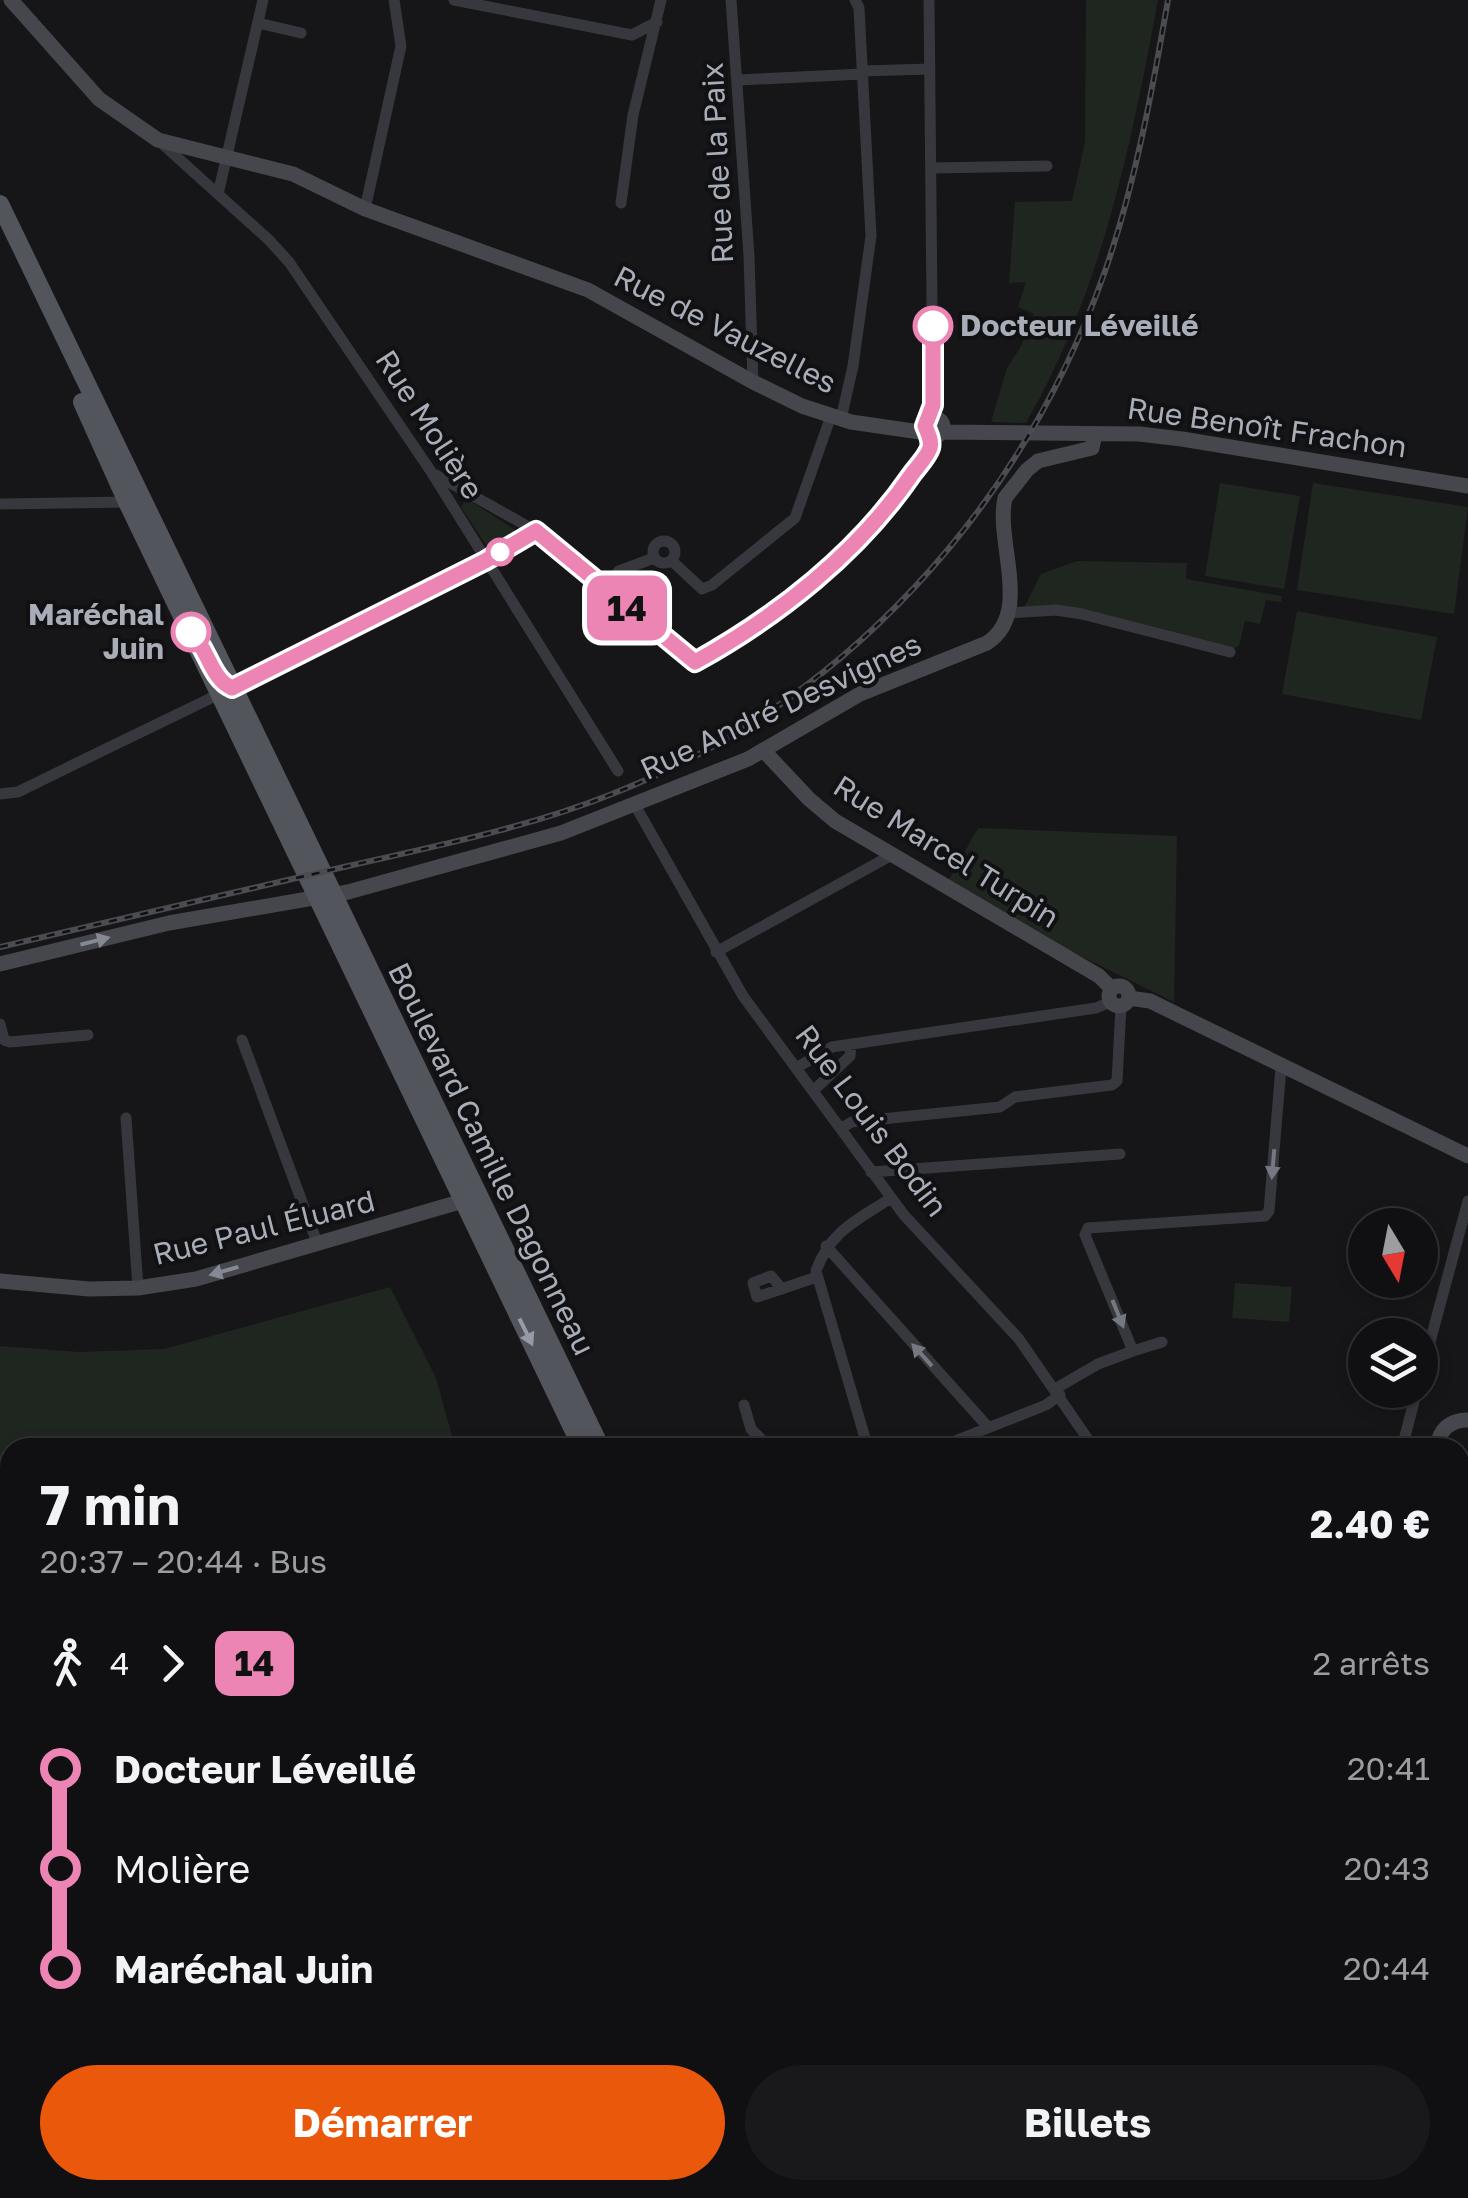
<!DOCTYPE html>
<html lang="fr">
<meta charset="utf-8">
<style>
body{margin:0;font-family:"Golos Text",sans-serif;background:#19191b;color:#f1f3f6;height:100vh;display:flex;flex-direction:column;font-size:38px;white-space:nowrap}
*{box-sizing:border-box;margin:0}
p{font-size:32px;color:#9c9d9f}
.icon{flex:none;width:55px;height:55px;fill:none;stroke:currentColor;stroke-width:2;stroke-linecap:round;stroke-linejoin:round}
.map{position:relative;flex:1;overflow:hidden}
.sheet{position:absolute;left:0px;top:1438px;width:1470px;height:762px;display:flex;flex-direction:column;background:#101012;border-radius:30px 30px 0 0;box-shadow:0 5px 15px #0003,0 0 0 2px #303032}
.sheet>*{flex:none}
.badge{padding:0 20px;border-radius:15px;font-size:35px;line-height:65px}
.needle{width:65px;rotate:170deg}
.fabs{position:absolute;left:1348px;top:1208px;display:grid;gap:20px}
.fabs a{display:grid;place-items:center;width:90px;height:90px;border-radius:50%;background:#101012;box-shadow:0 5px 15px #0003,0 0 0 2px #303032;font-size:50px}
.map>.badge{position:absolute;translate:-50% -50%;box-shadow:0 0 0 5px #fff}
.legs{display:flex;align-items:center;gap:15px;height:110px;padding:0 40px;font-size:32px}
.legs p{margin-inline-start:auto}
.headline{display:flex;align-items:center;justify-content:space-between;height:170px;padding:0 40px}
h1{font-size:55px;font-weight:700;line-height:75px}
.action{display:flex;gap:20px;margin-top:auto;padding:20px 40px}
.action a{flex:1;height:115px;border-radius:60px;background:#ea580c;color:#fff;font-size:40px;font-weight:700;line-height:115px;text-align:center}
.action a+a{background:#19191b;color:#f1f3f6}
ul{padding:0 40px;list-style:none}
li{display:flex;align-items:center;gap:35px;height:100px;font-size:38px}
li i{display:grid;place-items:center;width:15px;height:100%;margin:0 12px;background:currentColor}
li i::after{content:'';width:25px;height:25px;margin:-12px;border:8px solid;border-radius:50%;background:#101012}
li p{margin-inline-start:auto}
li:first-child i{background:linear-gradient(#0000 50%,currentColor 0)}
li:last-child i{background:linear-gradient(currentColor 50%,#0000 0)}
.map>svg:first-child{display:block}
.green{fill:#1e261f}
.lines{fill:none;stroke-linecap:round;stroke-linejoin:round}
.street{stroke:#37383d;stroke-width:11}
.secondary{stroke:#45474d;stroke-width:15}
.primary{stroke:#53555c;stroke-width:18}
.rail-casing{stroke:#4a4c52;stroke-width:6}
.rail{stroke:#111113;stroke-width:2.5;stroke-dasharray:8;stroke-linecap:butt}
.oneway{fill:#858993}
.oneway2{fill:#757881}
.oneway3{fill:#979ba6}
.line-1-casing{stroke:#fff;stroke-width:22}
.line-1{stroke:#ec84b4;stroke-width:15}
.stop-1-dot{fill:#fff;stroke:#ec84b4;stroke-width:5}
.labels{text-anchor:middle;stroke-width:8;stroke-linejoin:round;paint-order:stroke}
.street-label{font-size:30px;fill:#a8adb8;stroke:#111113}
.stop-label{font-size:30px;font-weight:bold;fill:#a8adb8;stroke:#111113;text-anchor:start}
</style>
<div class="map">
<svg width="1468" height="2198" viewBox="0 0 1468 2198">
<rect width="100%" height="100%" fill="#161618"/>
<path class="green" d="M 1086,0 L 1158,0 C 1131,147 1101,292 1026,423 L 991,422 L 1007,368 L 1020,348 L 1034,314 L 1018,307 L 1026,282 L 1009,283 L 1015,202 L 1072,201 L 1085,142 Z
M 1220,483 L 1300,496 L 1284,589 L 1205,576 Z
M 1313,483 L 1468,507 L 1454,614 L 1297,590 Z
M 464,502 L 472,502 L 520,533 L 488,548 L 461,507 Z
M 1077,561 L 1187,563 L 1186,579 L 1282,596 L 1281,602 L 1266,600 L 1260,624 L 1245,621 L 1239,646 L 1233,649 L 1024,608 L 1041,574 Z
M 1297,611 L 1437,637 L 1421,720 L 1282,694 Z
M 978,828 L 1177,836 L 1174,1002 L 1056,944 L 948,881 Z
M 1235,1283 L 1292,1287 L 1289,1322 L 1232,1318 Z
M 390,1287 L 436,1378 L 455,1447 L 10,1448 L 10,2129 L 0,2108 L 0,1346 L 79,1352 L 164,1349 Z
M 39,2190 L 142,2190 L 144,2198 L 43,2198 Z"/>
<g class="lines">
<path class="street" d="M 454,0 L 632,35 L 657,22
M 731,0 L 749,256 L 753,382
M 258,23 L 301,33
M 862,71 L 930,69
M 739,80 L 862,74
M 158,140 L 269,240 L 289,262 L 432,473 L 618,771
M 931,168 L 1047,166
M 218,194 L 263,0
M 621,203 L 633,115 L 661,0
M 365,209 L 401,46 L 394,0
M 841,419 L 853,366 L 871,236 L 859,8 L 855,0
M 929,420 L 933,405 L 929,0
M 436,475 L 536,531 L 695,662 C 795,606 877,530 939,434
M 0,504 L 127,502
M653 552a11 11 0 1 1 22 0a11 11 0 1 1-22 0Z
M 672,561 L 702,589 L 712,585 L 795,518 L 831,416
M 604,588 L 619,571 L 654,558
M 1008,613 L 1056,610 L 1082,614 L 1230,652
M 0,794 L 18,792 C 192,706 368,626 536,531
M 635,805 L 743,996 L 904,1215 L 1019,1339 L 1094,1448
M 716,952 L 890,856
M 0,1024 L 4,1040 L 10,1042 L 88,1035
M 242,1040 L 318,1245
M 796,1068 L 832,1047 L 1096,1008 L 1110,1002
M 813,1091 L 850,1056 L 851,1044
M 126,1118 L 138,1288
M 841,1128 L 852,1122 L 1000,1107 L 1015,1097 L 1112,1085 L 1117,1081 L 1121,1006
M 871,1172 L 1120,1154
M 826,1246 L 988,1427
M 782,1289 L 771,1276 L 753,1283 L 757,1297 L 817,1277
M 1133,1351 L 1162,1342
M 1420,1379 L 1468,1201
M 1055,1389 L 1098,1364 L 1133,1351 L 1085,1235 L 1088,1228 L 1265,1216 L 1269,1211 L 1281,1067
M 744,1405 L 751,1429 L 770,1448
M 868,1448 L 816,1271 C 831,1230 856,1221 891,1198
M 937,1448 L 1046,1405 L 1060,1395
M 1402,1448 L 1417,1390
M 1460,1605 L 1468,1615
M 1460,1748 L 1468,1748
M 1460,1855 L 1468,1856
M 1460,1992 L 1468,2005
M 677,2190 L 678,2198
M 1089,2190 L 1091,2198"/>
<path class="secondary" d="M 11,0 L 99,99 L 158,140 L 293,174 L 365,209 L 588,290 L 753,382 L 802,406 L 851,422 L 927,433
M925 427a9 9 0 1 1 18 0a9 9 0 1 1-18 0Z
M 941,432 L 1139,434 L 1182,439 L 1468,486
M 763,750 L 809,799 L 835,821 L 1099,976 L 1111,988
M 0,964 L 169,923 L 348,892 L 561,833 L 748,759 L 860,694 L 987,643 C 1033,613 995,542 1005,498 L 1027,470 L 1038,461 L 1092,448 L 1095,434
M1109 996a10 10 0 1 1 20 0a10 10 0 1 1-20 0Z
M 1129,998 L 1150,1001 L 1468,1156
M 0,1281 L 89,1289 L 138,1288 L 196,1279 L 473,1198
M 1437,1448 C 1439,1429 1450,1420 1468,1420
M 1460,1475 L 1468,1475
M 1203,2190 L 1203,2198"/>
<path class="primary" d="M 0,204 L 601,1448
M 82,402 L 127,502 L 582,1448
M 939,2190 L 941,2198
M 953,2190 L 955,2198"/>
<defs>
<path id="rail" d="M 0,947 C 116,920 232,893 348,866 C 436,846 527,828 612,794 C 845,703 1021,508 1104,274 C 1135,186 1152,92 1168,0"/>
</defs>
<use href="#rail" class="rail-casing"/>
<use href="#rail" class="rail"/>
</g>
<defs><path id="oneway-solid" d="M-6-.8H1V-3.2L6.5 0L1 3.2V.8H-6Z" transform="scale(2.5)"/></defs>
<g class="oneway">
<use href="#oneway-solid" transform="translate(95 941) rotate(-14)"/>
<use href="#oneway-solid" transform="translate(224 1271) rotate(164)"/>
</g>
<g class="oneway2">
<use href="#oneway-solid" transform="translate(1273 1164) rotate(95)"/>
<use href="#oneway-solid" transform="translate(1118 1314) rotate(68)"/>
<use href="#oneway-solid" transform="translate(922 1355) rotate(-132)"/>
</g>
<use class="oneway3" href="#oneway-solid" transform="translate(526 1332) rotate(64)"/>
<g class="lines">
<defs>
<path id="line-1" d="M 191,632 C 208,649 211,679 232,688 L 485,561 L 536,531 L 695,662 C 778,616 858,553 912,474 C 917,467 927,457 930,448 C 932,441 928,433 925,426 L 933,405 L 933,326"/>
</defs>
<use href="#line-1" class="line-1-casing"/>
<use href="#line-1" class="line-1"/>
</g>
<g class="stop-1-dot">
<circle cx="933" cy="326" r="18"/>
<circle cx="500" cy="552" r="12"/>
<circle cx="191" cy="632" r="18"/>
</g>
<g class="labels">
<g class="street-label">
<text transform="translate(718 163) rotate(-93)" y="10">Rue de la Paix</text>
<text transform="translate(725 330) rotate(27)" y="10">Rue de Vauzelles</text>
<text transform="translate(429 425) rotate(57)" y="10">Rue Molière</text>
<text transform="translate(1267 428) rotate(8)" y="10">Rue Benoît Frachon</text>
<text transform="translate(781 707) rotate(-25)" y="10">Rue André Desvignes</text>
<text transform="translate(946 852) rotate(32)" y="10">Rue Marcel Turpin</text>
<text transform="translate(871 1121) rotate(53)" y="10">Rue Louis Bodin</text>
<text transform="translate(491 1159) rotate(64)" y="10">Boulevard Camille Dagonneau</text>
<text transform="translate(264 1228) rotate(-14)" y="10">Rue Paul Éluard</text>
</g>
<g class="stop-label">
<text x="960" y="336">Docteur Léveillé</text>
<text x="164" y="625" text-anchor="end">Maréchal<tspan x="164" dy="34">Juin</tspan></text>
</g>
</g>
</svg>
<div class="fabs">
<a><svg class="needle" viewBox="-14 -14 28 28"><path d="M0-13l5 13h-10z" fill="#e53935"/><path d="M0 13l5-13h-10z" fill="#9c9d9f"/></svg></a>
<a><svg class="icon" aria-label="layers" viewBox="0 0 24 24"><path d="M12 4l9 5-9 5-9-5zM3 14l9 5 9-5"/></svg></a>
</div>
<b class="badge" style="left:627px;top:608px;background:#ec84b4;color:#111">14</b>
<section class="sheet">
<div class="headline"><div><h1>7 min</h1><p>20:37 – 20:44 · Bus</p></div><b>2.40 €</b></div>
<div class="legs"><svg class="icon" aria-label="walk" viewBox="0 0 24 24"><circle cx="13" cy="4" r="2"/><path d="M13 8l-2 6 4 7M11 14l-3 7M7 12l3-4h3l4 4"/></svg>4<svg class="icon" aria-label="forward" viewBox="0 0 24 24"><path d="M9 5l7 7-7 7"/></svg><b class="badge" style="background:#ec84b4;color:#111">14</b><p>2 arrêts</p></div>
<ul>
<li><i style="color:#ec84b4"></i><b>Docteur Léveillé</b><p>20:41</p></li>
<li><i style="color:#ec84b4"></i><span>Molière</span><p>20:43</p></li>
<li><i style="color:#ec84b4"></i><b>Maréchal Juin</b><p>20:44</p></li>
</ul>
<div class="action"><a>Démarrer</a><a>Billets</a></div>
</section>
</div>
